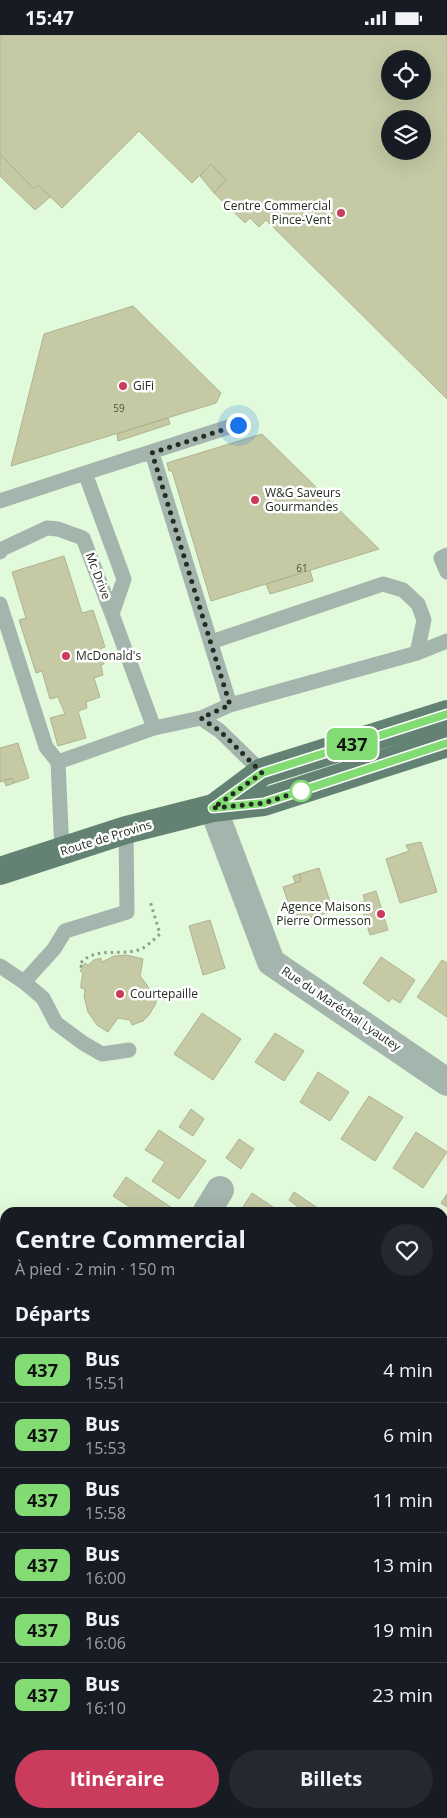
<!DOCTYPE html>
<html lang="fr">
<meta charset="utf-8">
<style>
body{margin:0;font-family:"Open Sans",sans-serif;background:#242831;color:#f1f3f6;height:100vh;display:flex;flex-direction:column;font-size:19px;white-space:nowrap}
*{box-sizing:border-box;margin:0}
p{font-size:16px;color:#9ea1a6}
.icon{flex:none;width:28px;height:28px;fill:none;stroke:currentColor;stroke-width:2;stroke-linecap:round;stroke-linejoin:round}
.map{position:relative;flex:1;overflow:hidden}
.side{position:absolute;left:0px;top:1172px;width:448px;height:611px;display:flex;flex-direction:column;background:#171b24;border-radius:15px 15px 0 0;box-shadow:0 5px 20px #0002}
.side>*{flex:none}
.badge{padding:0 10px;border-radius:8px;font-size:18px;line-height:32px}
.fabs{position:absolute;left:381px;top:15px;display:grid;gap:10px}
.fabs a{display:grid;place-items:center;width:50px;height:50px;border-radius:50%;background:#171b24;box-shadow:0 5px 20px #0002;font-size:25px}
.you{position:absolute;width:25px;height:25px;margin:-12px;border:4px solid #fff;border-radius:50%;background:#1a73e8;box-shadow:0 0 0 8px #1a73e833}
.map>.badge{position:absolute;translate:-50% -50%;box-shadow:0 0 0 2px #fff}
h2{padding:0 15px;font-size:19px;line-height:45px}
.round{display:grid;place-items:center;flex:none;width:52px;height:52px;border-radius:26px;background:#242831}
.summary{display:flex;align-items:center;justify-content:space-between;height:85px;padding:0 15px}
h1{font-size:24px;font-weight:700;line-height:38px}
.cta{display:flex;gap:10px;margin-top:auto;padding:10px 15px}
.cta a{flex:1;height:58px;border-radius:30px;background:#cb3b5b;color:#fff;font-size:20px;font-weight:700;line-height:58px;text-align:center}
.cta a+a{background:#242831;color:#f1f3f6}
ul{padding:0;list-style:none}
li{display:flex;align-items:center;gap:15px;height:65px;padding:0 15px;border-top:1px solid #363941}
li div{flex:1}
li b{display:block;font-size:19px}
li em{font-style:normal}
li .badge{min-width:55px;font-weight:700;text-align:center}
.status{display:flex;justify-content:space-between;align-items:center;height:35px;padding:0 25px;background:#171b24;direction:ltr}
.status svg{height:14px;fill:currentColor}
.map>svg:first-child{display:block}
.building{fill:#c5caa5;stroke:#afb38f;fill-rule:evenodd}
.lines{fill:none;stroke-linecap:round;stroke-linejoin:round}
.path{stroke:#8c9f88;stroke-width:3;stroke-dasharray:2.5 4;stroke-linecap:butt}
.lane{stroke:#a4b5ad;stroke-width:15}
.street{stroke:#a4b5ad;stroke-width:28}
.primary{stroke:#638273;stroke-width:28}
.line-casing{stroke:#fff;stroke-width:11}
.line{stroke:#82dc73;stroke-width:8}
.walk{stroke:#232d21;stroke-width:5;stroke-dasharray:0 9}
.poi-dot{fill:#cb3b5b;stroke:#fff;stroke-width:2}
.stop-dot{fill:#fff;stroke:#82dc73;stroke-width:2.5}
.labels{text-anchor:middle;stroke-width:5;stroke-linejoin:round;paint-order:stroke}
.number-label{font-size:10px;fill:#4c5442}
.poi-label{font-size:12px;fill:#232d21;stroke:#fff;text-anchor:start}
.street-label{font-size:12px;fill:#232d21;stroke:#fff}
</style>
<div class="status"><b>15:47</b><svg viewBox="0 0 49 12"><path d="M0 12V9h3v3zM5 12V6h3v6zM10 12V3h3v9zM15 12V0h3v12zM26 1h20v11H26zM47 4h2v5h-2z"/></svg></div>
<div class="map">
<svg width="447" height="1783" viewBox="0 0 447 1783">
<rect width="100%" height="100%" fill="#e1fadb"/>
<path class="building" d="M 0,0 L 447,0 L 447,364 L 266,185 L 259,192 L 250,183 L 245,188 L 214,158 L 226,145 L 211,129 L 192,148 L 139,96 L 62,173 L 38,150 L 34,154 L 0,119 ZM 390,24 L 422,24 L 422,56 L 390,56 ZM 390,84 L 422,84 L 422,116 L 390,116 Z
M 0,119 L 34,154 L 38,150 L 50,162 L 35,175 L 0,141 Z
M 211,129 L 226,145 L 214,158 L 200,141 Z
M 133,271 L 221,358 L 216,368 L 11,431 L 44,299 Z
M 168,383 L 170,389 L 118,406 L 117,399 Z
M 262,399 L 379,514 L 211,566 L 172,436 L 169,436 L 167,428 Z
M 64,521 L 82,578 L 93,575 L 105,612 L 100,614 L 104,629 L 101,630 L 103,640 L 94,643 L 100,662 L 86,667 L 87,673 L 78,676 L 86,703 L 58,711 L 50,683 L 65,679 L 58,662 L 50,664 L 42,636 L 36,638 L 19,585 L 26,583 L 12,537 Z
M 310,535 L 313,546 L 270,559 L 266,549 Z
M 18,708 L 29,743 L 14,748 L 12,743 L 0,747 L 0,713 Z
M 12,743 L 14,748 L 6,751 L 4,745 Z
M 421,807 L 437,857 L 400,868 L 386,824 L 409,816 L 406,810 Z
M 319,833 L 333,876 L 295,888 L 283,852 L 301,846 L 299,839 Z
M 299,839 L 301,846 L 295,848 L 293,841 Z
M 376,856 L 388,895 L 370,900 L 360,867 L 365,866 L 363,860 Z
M 210,885 L 225,933 L 203,940 L 189,891 Z
M 126,920 L 143,924 L 140,941 L 147,950 L 150,957 L 156,956 L 156,968 L 149,980 L 143,986 L 132,990 L 130,985 L 118,983 L 108,997 L 97,990 L 88,977 L 84,961 L 85,954 L 81,953 L 81,949 L 83,938 L 80,936 L 85,928 L 88,930 L 94,925 L 101,923 L 102,927 L 114,921 Z
M 381,922 L 415,945 L 400,968 L 392,963 L 389,967 L 363,948 Z
M 442,925 L 447,928 L 447,982 L 417,962 Z
M 202,978 L 241,1004 L 213,1045 L 174,1019 Z
M 275,998 L 304,1016 L 284,1046 L 255,1027 Z
M 318,1037 L 349,1057 L 330,1086 L 300,1067 Z
M 369,1061 L 403,1082 L 375,1126 L 341,1104 Z
M 191,1074 L 204,1084 L 193,1101 L 179,1092 Z
M 159,1095 L 206,1126 L 179,1164 L 152,1146 L 165,1127 L 145,1115 Z
M 416,1097 L 447,1117 L 423,1153 L 393,1133 Z
M 239,1104 L 254,1114 L 241,1134 L 226,1123 Z
M 126,1142 L 172,1173 L 169,1178 L 131,1178 L 133,1174 L 113,1161 Z
M 294,1157 L 325,1178 L 306,1178 L 289,1165 Z
M 252,1158 L 282,1178 L 239,1178 Z
M 447,1159 L 447,1172 L 441,1168 Z
M 0,1305 L 5,1308 L 5,1324 L 0,1331 Z
M 5,1324 L 5,1353 L 2,1357 L 0,1356 L 0,1331 Z
M 442,1353 L 447,1356 L 447,1397 L 442,1403 Z
M 4,1417 L 5,1418 L 5,1462 L 0,1459 L 0,1425 Z
M 0,1544 L 5,1547 L 5,1583 L 0,1579 Z
M 442,1561 L 447,1564 L 447,1592 L 442,1589 Z
M 3,1603 L 5,1604 L 5,1617 L 0,1614 L 0,1608 Z
M 442,1691 L 447,1694 L 447,1727 L 442,1724 Z
M 0,1753 L 5,1756 L 5,1772 L 0,1780 Z
M 19,1779 L 49,1779 L 46,1783 L 25,1783 Z
M 49,1779 L 75,1779 L 72,1783 L 46,1783 Z
M 265,1779 L 296,1779 L 294,1783 L 271,1783 Z
M 324,1779 L 337,1779 L 343,1783 L 322,1783 Z"/>
<g class="lines">
<path class="path" d="M 82,932 L 79,930 C 94,911 117,921 138,915 C 145,914 154,904 160,899 L 150,866"/>
<path class="lane" d="M 85,438 L 124,544 L 112,579 L 154,693
M 0,466 L 85,438 L 238,389
M 0,517 L 2,514 L 47,493 L 58,494 L 83,503 L 112,579
M 447,520 L 441,523 L 447,537
M 0,569 L 46,712 L 58,727
M 211,607 L 383,549 L 403,555 L 418,569 L 424,585 L 417,618
M 230,670 L 417,618 L 447,606
M 201,683 L 220,696 L 262,737
M 62,817 L 58,727 L 154,693 L 201,683 L 230,670 L 152,418
M 0,931 L 24,947 L 54,914 L 65,896 L 127,877 L 126,795
M 24,947 L 43,963 L 56,988 L 83,1008 L 102,1019 L 129,1015"/>
<path class="street" d="M 213,773 L 271,927 L 447,1047
M 206,1178 L 220,1155
M 442,1461 L 447,1454
M 0,1489 L 5,1492
M 442,1505 L 447,1508
M 427,1779 L 433,1783"/>
<path class="primary" d="M 214,773 L 262,737 L 447,679
M 0,836 L 126,795 L 213,773 L 264,767 L 447,708"/>
</g>
<g class="lines">
<defs>
<path id="line" d="M 447,679 L 262,738 L 213,773 L 264,768 L 447,708"/>
</defs>
<use href="#line" class="line-casing"/>
<use href="#line" class="line"/>
<path class="walk" d="M 238,390 L 152,418 L 230,670 L 201,683 L 220,696 L 262,738 L 213,773 L 264,768 L 301,756"/>
</g>
<g class="poi-dot">
<circle cx="341" cy="178" r="5"/>
<circle cx="123" cy="351" r="5"/>
<circle cx="255" cy="465" r="5"/>
<circle cx="66" cy="621" r="5"/>
<circle cx="381" cy="879" r="5"/>
<circle cx="120" cy="959" r="5"/>
</g>
<circle class="stop-dot" cx="301" cy="756" r="10"/>
<g class="labels">
<g class="number-label">
<text x="119" y="377">59</text>
<text x="302" y="537">61</text>
</g>
<g class="poi-label">
<text x="331" y="175" text-anchor="end">Centre Commercial<tspan x="331" dy="14">Pince-Vent</tspan></text>
<text x="133" y="355">GiFi</text>
<text x="265" y="462">W&amp;G Saveurs<tspan x="265" dy="14">Gourmandes</tspan></text>
<text x="76" y="625">McDonald's</text>
<text x="371" y="876" text-anchor="end">Agence Maisons<tspan x="371" dy="14">Pierre Ormesson</tspan></text>
<text x="130" y="963">Courtepaille</text>
</g>
<g class="street-label">
<text transform="translate(98 541) rotate(69)" y="4">Mc Drive</text>
<text transform="translate(106 803) rotate(-17)" y="4">Route de Provins</text>
<text transform="translate(341 974) rotate(34)" y="4">Rue du Maréchal Lyautey</text>
</g>
</g>
</svg>
<div class="fabs">
<a><svg class="icon" aria-label="locate" viewBox="0 0 24 24"><circle cx="12" cy="12" r="6"/><path d="M12 2v4M12 18v4M2 12h4M18 12h4"/></svg></a>
<a><svg class="icon" aria-label="layers" viewBox="0 0 24 24"><path d="M12 4l9 5-9 5-9-5zM3 14l9 5 9-5"/></svg></a>
</div>
<div class="you" style="left:238px;top:390px"></div>
<b class="badge" style="left:352px;top:709px;background:#82dc73;color:#111">437</b>
<section class="side">
<div class="summary"><div><h1>Centre Commercial</h1><p>À pied · 2 min · 150 m</p></div><a class="round"><svg class="icon" aria-label="heart" viewBox="0 0 24 24"><path d="M12 20l-8-8c-3-5 5-10 8-4 3-6 11-1 8 4z"/></svg></a></div>
<h2>Départs</h2>
<ul>
<li><span class="badge" style="background:#82dc73;color:#111">437</span><div><b>Bus</b><p>15:51</p></div><em>4 min</em></li>
<li><span class="badge" style="background:#82dc73;color:#111">437</span><div><b>Bus</b><p>15:53</p></div><em>6 min</em></li>
<li><span class="badge" style="background:#82dc73;color:#111">437</span><div><b>Bus</b><p>15:58</p></div><em>11 min</em></li>
<li><span class="badge" style="background:#82dc73;color:#111">437</span><div><b>Bus</b><p>16:00</p></div><em>13 min</em></li>
<li><span class="badge" style="background:#82dc73;color:#111">437</span><div><b>Bus</b><p>16:06</p></div><em>19 min</em></li>
<li><span class="badge" style="background:#82dc73;color:#111">437</span><div><b>Bus</b><p>16:10</p></div><em>23 min</em></li>
</ul>
<div class="cta"><a>Itinéraire</a><a>Billets</a></div>
</section>
</div>
